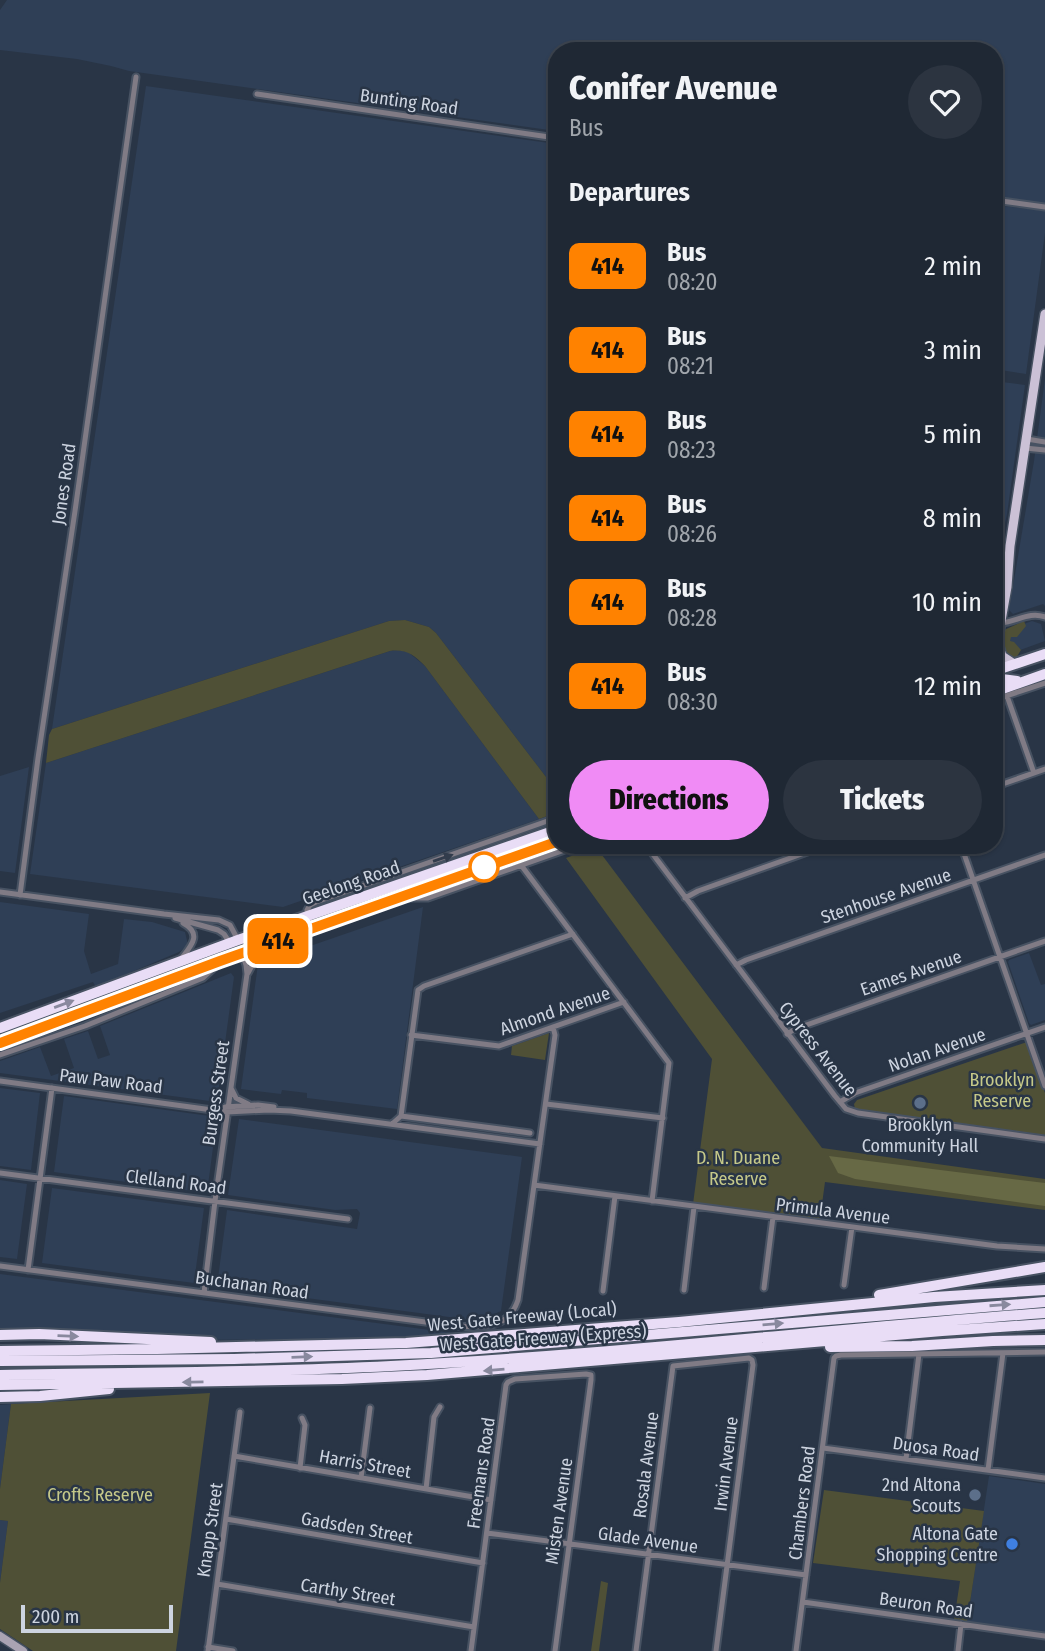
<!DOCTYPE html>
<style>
body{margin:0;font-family:"Fira Sans Condensed",sans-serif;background:#2c3440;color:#f1f3f6;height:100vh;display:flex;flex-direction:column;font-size:26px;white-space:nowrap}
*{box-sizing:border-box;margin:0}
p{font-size:23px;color:#a1a6ac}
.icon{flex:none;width:38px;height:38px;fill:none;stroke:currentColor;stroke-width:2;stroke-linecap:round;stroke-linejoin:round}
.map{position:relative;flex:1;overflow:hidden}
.side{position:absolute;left:548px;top:42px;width:455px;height:812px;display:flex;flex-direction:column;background:#1f2834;border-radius:28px;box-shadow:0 2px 5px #0004,0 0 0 2px #3c444f}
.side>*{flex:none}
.badge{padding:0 14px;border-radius:10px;font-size:24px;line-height:46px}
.scale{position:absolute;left:21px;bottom:18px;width:152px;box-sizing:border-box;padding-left:7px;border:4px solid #cdd4e0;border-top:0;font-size:19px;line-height:24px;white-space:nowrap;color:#cdd4e0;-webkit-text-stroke:5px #293546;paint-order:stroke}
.map>.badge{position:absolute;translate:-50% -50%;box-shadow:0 0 0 4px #fff}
h2{padding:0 21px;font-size:26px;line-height:63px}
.round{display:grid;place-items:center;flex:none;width:74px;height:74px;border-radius:37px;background:#2c3440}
.overview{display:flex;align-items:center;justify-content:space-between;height:119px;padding:0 21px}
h1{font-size:33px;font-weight:800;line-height:52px}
.primary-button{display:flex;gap:14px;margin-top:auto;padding:14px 21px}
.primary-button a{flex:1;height:80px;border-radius:42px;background:#f08bf5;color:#111;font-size:28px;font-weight:800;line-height:80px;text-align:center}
.primary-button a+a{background:#2c3440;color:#f1f3f6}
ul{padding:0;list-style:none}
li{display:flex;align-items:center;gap:21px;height:84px;padding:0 21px}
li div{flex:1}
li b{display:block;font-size:26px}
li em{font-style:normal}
li .badge{min-width:77px;font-weight:700;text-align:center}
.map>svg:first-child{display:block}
.built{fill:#2f3f56}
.green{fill:#4f5036}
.forest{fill:#676945}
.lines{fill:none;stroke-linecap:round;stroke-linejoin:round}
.street-casing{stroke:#475262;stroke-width:9}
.secondary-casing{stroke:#475262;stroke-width:11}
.primary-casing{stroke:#475262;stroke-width:12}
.highway-casing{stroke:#475262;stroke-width:14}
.street{stroke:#807b85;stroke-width:5}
.secondary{stroke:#aaa3b3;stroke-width:8}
.primary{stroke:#cbc1d6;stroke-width:9}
.highway{stroke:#e9ddf6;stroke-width:10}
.oneway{fill:#323c4c}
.oneway2{fill:#89899e}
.line-casing{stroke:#fff;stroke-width:16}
.line{stroke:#ff8200;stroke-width:10}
.stop-dot{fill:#fff;stroke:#ff8200;stroke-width:3.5}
.service-dot{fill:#5c6f8a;stroke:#293546;stroke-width:2.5}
.shop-dot{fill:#3f7fe0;stroke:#293546;stroke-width:2.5}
.labels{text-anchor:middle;stroke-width:5;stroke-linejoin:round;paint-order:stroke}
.street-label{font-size:18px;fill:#cdd4e0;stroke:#293546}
.park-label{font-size:18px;fill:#c6c989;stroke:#293546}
.poi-label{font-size:18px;fill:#cdd4e0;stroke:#293546;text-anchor:end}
</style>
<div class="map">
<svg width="1045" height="1651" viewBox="0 0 1045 1651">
<rect width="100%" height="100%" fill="#293546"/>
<path class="built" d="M 7,0 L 1045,0 L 1045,204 L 994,196 L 994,51 L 556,51 L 556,131 L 129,71 L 111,66 L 77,59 L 0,50 L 0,10 Z
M 146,86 L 556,144 L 556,790 L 436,633 L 429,627 L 405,620 L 389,621 L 52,729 Z
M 994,205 L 1045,211 L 1045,233 L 1026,374 L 994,369 Z
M 1045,379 L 1045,606 L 1043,604 L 1013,614 L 1009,610 L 1034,461 Z
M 994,381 L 1025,385 L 1007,514 L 994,574 Z
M 1032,621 L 1041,624 L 1045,641 L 1012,653 L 1007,630 Z
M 398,650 L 408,652 L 425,666 L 539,819 L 283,907 L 30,874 L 46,763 L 390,651 Z
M 29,767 L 15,873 L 0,871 L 0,776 Z
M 0,902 L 89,914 L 84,951 L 91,974 L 118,964 L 124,919 L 152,922 L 185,932 L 188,945 L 179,952 L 96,987 L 93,982 L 0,1013 Z
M 423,907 L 397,1109 L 307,1098 L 307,1093 L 282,1090 L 281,1094 L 241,1089 L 258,964 Z
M 1029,953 L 1041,985 L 1045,984 L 1045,1020 L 1031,1025 L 1029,1023 L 1008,962 L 1009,960 Z
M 231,973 L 234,977 L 217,1102 L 0,1073 L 0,1061 L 40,1047 L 51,1076 L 74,1068 L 64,1039 L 88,1031 L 98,1059 L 110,1055 L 100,1026 Z
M 0,1088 L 40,1093 L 31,1170 L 0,1166 Z
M 64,1096 L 217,1117 L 207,1193 L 54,1172 Z
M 239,1119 L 522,1157 L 501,1311 L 479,1321 L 217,1286 L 227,1210 L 357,1229 L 360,1213 L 357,1209 L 335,1210 L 228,1195 Z
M 0,1180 L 27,1184 L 17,1259 L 0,1257 Z
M 52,1188 L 204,1208 L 194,1283 L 42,1263 Z
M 0,1274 L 453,1333 L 453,1336 L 373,1339 L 179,1340 L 0,1335 Z
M 11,1404 L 0,1489 L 0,1405 Z
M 989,1476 L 1045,1484 L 1045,1633 L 967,1622 Z
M 0,1520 L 8,1521 L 0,1583 Z"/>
<path class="green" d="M 405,620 L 429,627 L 436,633 L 556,790 L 556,813 L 539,819 L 425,666 C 414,655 406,649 390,651 L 46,763 L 49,735 L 52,729 L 389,621 Z
M 1024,621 L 1026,626 L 1017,637 L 1011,637 L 1010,641 L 1014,642 L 1021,650 L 1016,658 L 1009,658 L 1001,648 L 1004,630 Z
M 596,847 L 822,1148 L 1045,1179 L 1045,1210 L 825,1182 L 820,1219 L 693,1204 L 712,1059 L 566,858 Z
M 549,1033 L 545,1060 L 511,1055 L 512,1046 Z
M 1027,1042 L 1045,1093 L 1045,1135 L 855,1109 L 854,1104 L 857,1100 Z
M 210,1393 L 176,1651 L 33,1651 L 0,1629 L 0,1583 L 8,1521 L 0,1520 L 0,1489 L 11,1404 Z
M 824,1490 L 984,1511 L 967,1622 L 954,1620 L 960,1581 L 813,1563 Z
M 601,1581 L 608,1583 L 599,1651 L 591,1651 Z"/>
<path class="forest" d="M 829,1156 L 1045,1183 L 1045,1206 L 855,1179 L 838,1173 Z"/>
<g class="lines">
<defs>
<path id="street" d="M 257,94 L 556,138
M 994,200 L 1045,207
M 1027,439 L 1045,442
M 1025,448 L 1045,450
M 994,559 L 1008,562
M 1001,623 C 1017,622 1029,611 1045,617
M 1007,696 L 1034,773
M 994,700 L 1045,683
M 994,787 L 1045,769
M 646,845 L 835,1096 L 846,1109 L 858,1113 L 1045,1139
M 961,845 L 1045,1086
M 521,865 L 669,1063 L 652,1201
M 0,892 L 164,914 L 219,920 L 230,925 L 238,940
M 20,895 L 38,758 L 75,511 L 136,77
M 405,898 L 428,898 L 579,845
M 685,898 L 698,891 L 827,845
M 175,918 L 218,930 L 224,934 L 230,943
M 312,929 L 307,910 L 310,905 L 316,902 L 556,818
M 181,959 C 191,946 203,934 183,923
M 736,965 L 746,960 L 1045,855
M 248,973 L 255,960 L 271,947
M 787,1034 L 795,1029 L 1045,941
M 411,1035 L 499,1046 L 624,1002
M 0,1055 L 85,1026 L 203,978 L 216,966
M 0,1081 L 227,1112 L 269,1110 L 291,1111 L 540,1144
M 231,1088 L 236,1098 L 248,1104
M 840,1102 L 855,1093 L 1045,1027
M 546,1104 L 663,1118
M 225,1107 L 258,1105 L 274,1107
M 401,1116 L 530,1133
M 392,1124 L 401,1116 L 418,990 L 424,986 L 573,934
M 0,1173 L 348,1219
M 534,1185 L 997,1246 L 1045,1249
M 0,1266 L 456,1326 C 483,1327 508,1330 518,1300 L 555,1035 L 553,1027
M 28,1270 L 52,1088
M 844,1285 L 852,1227
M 764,1288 L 773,1217
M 684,1290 L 694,1207
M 603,1291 L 615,1196
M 204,1293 L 215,1201 L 247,974 L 246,965 L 242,953
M 823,1448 L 1045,1478
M 234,1456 L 491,1500
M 906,1459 L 919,1354
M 300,1468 L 305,1425 L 302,1418
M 988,1470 L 1003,1353
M 361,1478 L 370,1408
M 426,1489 L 434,1417 L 440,1407
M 226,1519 L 483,1563
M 487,1533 L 806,1575
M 217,1584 L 474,1627
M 803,1602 L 1045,1636
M 208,1647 L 233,1651
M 208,1651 L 240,1412
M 471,1651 L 506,1385 L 508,1382 L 515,1379 L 586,1374 L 591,1375 L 591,1380 L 555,1651
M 636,1651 L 673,1366 L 749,1358 L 752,1360 L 753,1365 L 716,1651
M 796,1651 L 834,1358 L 836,1356 L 841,1355 L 1045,1352
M 958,1651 L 961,1624"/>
<path id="secondary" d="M 0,1636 L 23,1651"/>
<path id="primary" d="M 994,610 L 1004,574
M 998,644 L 1002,656 L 1014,664
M 994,660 L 1007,587 L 1010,546 L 1045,314"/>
<path id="highway" d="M 994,671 L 1045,654
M 994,678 L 1017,681
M 994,692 L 1045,674
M 0,1028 L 238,940 L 556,830
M 0,1043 L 220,961 L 556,842
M 879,1295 L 1045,1267
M 0,1335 L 39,1334 L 211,1342
M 830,1347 L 912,1346 L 993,1341 L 1045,1340
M 0,1351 L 157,1349 L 406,1343 L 679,1322 L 934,1297 L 1045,1290
M 0,1361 L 234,1359 L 431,1353 L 1045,1302
M 0,1375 C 130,1372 261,1373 391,1366 C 610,1355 827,1329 1045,1313
M 0,1385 L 342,1379 L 427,1375 L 942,1331 L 1045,1324
M 0,1397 L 40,1396 L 109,1389"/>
</defs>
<use href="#street" class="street-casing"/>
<use href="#secondary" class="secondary-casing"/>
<use href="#primary" class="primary-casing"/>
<use href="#highway" class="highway-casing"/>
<use href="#street" class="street"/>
<use href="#secondary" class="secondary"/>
<use href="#primary" class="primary"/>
<use href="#highway" class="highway"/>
</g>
<defs><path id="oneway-solid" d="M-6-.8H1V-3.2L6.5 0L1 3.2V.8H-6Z" transform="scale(1.75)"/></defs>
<use class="oneway" href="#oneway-solid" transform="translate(443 858) rotate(-19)"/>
<g class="oneway2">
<use href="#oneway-solid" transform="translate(64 1004) rotate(-20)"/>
<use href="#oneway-solid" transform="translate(1000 1305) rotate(-4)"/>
<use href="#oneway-solid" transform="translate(773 1324) rotate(-5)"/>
<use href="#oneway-solid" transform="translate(68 1336) rotate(2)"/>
<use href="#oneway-solid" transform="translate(302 1357) rotate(-2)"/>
<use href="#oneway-solid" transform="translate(494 1370) rotate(175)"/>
<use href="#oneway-solid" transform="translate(193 1382) rotate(179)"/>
</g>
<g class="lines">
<defs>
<path id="line" d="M 0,1043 L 220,961 L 556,842"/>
</defs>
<use href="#line" class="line-casing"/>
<use href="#line" class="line"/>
</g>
<circle class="stop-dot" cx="484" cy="867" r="14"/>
<g class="service-dot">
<circle cx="920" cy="1103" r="7"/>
<circle cx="975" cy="1495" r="7"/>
</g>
<circle class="shop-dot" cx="1012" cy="1544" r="7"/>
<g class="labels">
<g class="street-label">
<text transform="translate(409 102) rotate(8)" y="6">Bunting Road</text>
<text transform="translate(64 484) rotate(-82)" y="6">Jones Road</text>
<text transform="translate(351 883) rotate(-19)" y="6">Geelong Road</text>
<text transform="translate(886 896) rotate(-19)" y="6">Stenhouse Avenue</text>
<text transform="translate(911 973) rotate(-19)" y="6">Eames Avenue</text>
<text transform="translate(555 1011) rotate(-19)" y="6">Almond Avenue</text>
<text transform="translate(818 1049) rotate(52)" y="6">Cypress Avenue</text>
<text transform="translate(937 1050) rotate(-19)" y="6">Nolan Avenue</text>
<text transform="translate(111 1081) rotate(7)" y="6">Paw Paw Road</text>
<text transform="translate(216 1093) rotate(-82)" y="6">Burgess Street</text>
<text transform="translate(176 1182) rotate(7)" y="6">Clelland Road</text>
<text transform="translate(833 1211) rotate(7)" y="6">Primula Avenue</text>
<text transform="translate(252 1285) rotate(8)" y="6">Buchanan Road</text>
<text transform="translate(522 1317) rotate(-5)" y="6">West Gate Freeway (Local)</text>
<text transform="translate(543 1338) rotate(-4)" y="6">West Gate Freeway (Express)</text>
<text transform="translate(936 1449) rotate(8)" y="6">Duosa Road</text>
<text transform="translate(365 1464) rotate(10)" y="6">Harris Street</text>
<text transform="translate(726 1464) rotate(-83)" y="6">Irwin Avenue</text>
<text transform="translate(646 1465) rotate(-83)" y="6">Rosala Avenue</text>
<text transform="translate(481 1473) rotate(-82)" y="6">Freemans Road</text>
<text transform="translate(802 1503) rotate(-83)" y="6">Chambers Road</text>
<text transform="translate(559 1511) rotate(-82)" y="6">Misten Avenue</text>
<text transform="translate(357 1528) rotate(10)" y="6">Gadsden Street</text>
<text transform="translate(210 1530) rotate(-82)" y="6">Knapp Street</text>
<text transform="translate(648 1540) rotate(8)" y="6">Glade Avenue</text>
<text transform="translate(348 1592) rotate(9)" y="6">Carthy Street</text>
<text transform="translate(926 1605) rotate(8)" y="6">Beuron Road</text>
</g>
<g class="park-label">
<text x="1002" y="1086">Brooklyn<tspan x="1002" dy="21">Reserve</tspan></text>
<text x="738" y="1164">D. N. Duane<tspan x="738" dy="21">Reserve</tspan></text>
<text x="100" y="1501">Crofts Reserve</text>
</g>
<g class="poi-label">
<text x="920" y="1131" text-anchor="middle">Brooklyn<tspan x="920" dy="21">Community Hall</tspan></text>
<text x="961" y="1491">2nd Altona<tspan x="961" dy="21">Scouts</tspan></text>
<text x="998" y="1540">Altona Gate<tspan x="998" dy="21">Shopping Centre</tspan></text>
</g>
</g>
</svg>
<div class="scale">200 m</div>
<b class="badge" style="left:278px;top:941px;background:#ff8200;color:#111">414</b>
<section class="side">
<div class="overview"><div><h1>Conifer Avenue</h1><p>Bus</p></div><a class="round"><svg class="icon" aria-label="heart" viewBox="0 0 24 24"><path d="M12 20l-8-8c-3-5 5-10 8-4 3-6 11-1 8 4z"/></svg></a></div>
<h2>Departures</h2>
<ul>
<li><span class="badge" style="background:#ff8200;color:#111">414</span><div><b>Bus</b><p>08:20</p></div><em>2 min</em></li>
<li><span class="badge" style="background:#ff8200;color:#111">414</span><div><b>Bus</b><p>08:21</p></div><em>3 min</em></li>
<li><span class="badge" style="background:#ff8200;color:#111">414</span><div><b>Bus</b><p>08:23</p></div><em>5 min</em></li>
<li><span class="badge" style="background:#ff8200;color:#111">414</span><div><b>Bus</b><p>08:26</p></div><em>8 min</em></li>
<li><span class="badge" style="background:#ff8200;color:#111">414</span><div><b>Bus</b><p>08:28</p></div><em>10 min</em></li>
<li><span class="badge" style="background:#ff8200;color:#111">414</span><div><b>Bus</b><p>08:30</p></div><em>12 min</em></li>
</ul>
<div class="primary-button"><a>Directions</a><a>Tickets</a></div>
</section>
</div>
